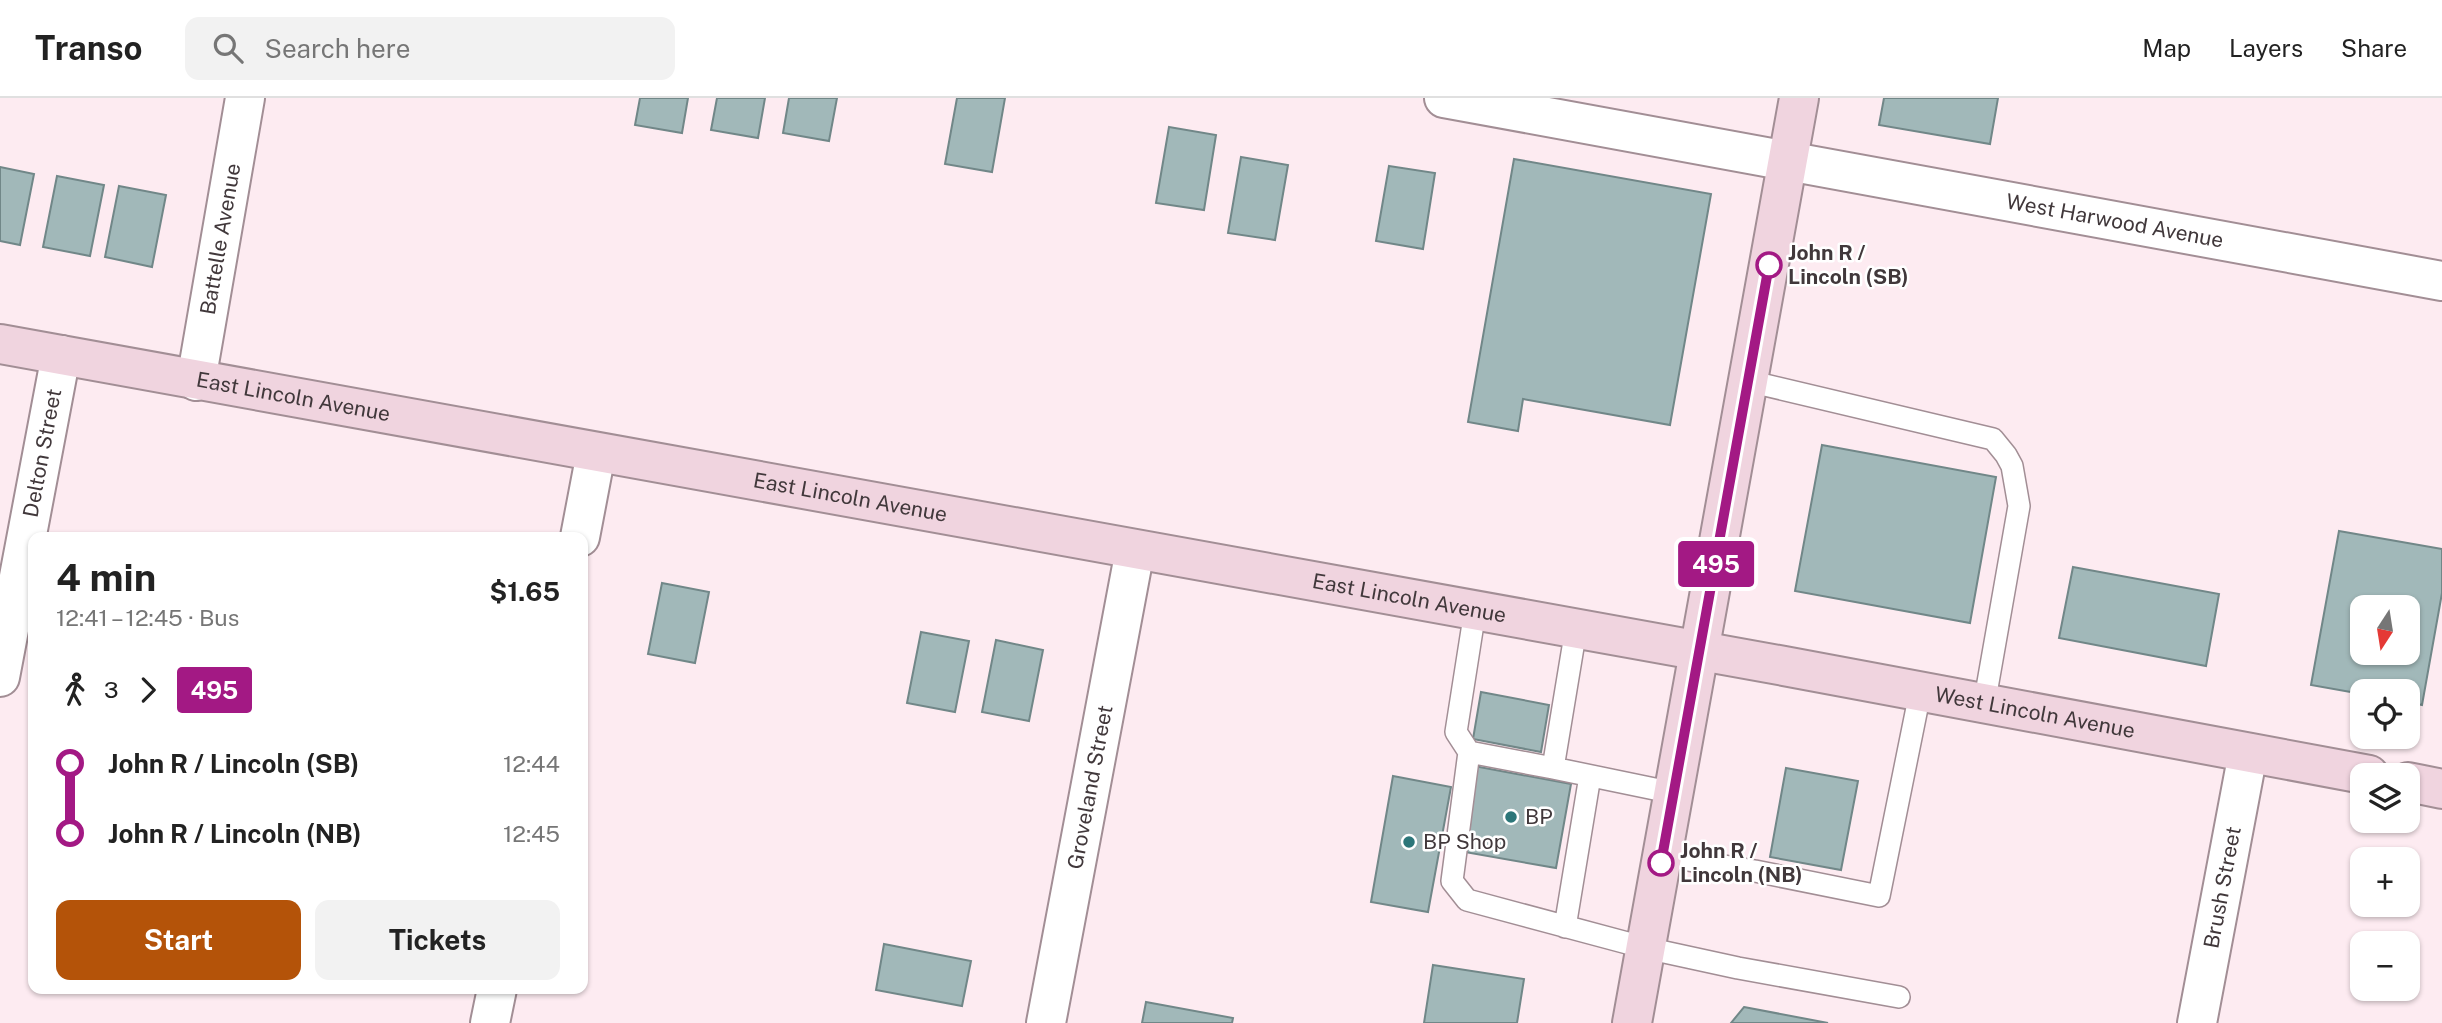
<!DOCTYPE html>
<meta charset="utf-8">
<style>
body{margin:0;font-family:"Public Sans",sans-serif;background:#f2f2f2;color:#222;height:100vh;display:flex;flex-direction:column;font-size:26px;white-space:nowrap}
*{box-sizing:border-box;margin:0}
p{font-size:23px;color:#767676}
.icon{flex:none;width:38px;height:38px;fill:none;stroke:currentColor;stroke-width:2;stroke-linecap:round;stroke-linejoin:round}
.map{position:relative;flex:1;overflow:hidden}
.panel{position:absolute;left:28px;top:434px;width:560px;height:462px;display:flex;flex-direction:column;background:#fff;border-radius:14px;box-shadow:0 2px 5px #0004}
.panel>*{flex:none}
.badge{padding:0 14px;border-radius:5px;font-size:24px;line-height:46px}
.needle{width:46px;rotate:192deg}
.fabs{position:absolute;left:2350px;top:497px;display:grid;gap:14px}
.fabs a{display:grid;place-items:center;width:70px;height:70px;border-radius:14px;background:#fff;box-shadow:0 2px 5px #0004;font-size:35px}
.map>.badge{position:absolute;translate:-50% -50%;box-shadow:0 0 0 4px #fff}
.legs{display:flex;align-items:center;gap:10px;height:77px;padding:0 28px;font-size:23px}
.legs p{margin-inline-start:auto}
.overview{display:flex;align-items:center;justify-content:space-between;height:119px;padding:0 28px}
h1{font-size:38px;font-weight:700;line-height:52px}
.button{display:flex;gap:14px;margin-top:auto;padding:14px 28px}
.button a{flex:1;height:80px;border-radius:14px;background:#b45309;color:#fff;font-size:28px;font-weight:700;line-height:80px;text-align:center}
.button a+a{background:#f2f2f2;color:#222}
ul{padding:0 28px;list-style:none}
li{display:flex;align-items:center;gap:24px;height:70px;font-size:26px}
li i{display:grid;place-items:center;width:10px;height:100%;margin:0 9px;background:currentColor}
li i::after{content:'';width:18px;height:18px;margin:-9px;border:5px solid;border-radius:50%;background:#fff}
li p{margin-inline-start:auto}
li:first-child i{background:linear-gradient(#0000 50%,currentColor 0)}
li:last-child i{background:linear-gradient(currentColor 50%,#0000 0)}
header{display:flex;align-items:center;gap:42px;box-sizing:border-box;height:98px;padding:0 35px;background:#fff;border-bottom:2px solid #e0e0e0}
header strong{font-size:33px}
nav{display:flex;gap:38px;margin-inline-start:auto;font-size:24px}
.search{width:490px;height:63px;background:#f2f2f2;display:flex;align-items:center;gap:18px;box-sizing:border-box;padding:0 24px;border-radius:14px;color:#767676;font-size:26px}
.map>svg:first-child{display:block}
.building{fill:#a1b8b9;stroke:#718788;stroke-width:2;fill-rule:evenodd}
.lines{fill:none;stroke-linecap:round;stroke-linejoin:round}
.lane-casing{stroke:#a28e95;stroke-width:24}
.street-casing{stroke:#a28e95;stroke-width:42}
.secondary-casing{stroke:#a28e95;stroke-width:42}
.lane{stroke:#fff;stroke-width:21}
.street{stroke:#fff;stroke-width:38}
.secondary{stroke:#f0d4df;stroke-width:38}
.line-1-casing{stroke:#fff;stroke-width:16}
.line-1{stroke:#a31984;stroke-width:10}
.stop-1-dot{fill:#fff;stroke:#a31984;stroke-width:3.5}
.poi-dot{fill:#2c7679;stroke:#fff;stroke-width:2.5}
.labels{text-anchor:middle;stroke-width:5;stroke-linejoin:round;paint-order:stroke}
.street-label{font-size:21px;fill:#41383b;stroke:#fff}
.stop-label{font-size:21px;font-weight:bold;fill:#41383b;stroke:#fff;text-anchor:start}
.poi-label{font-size:21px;fill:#41383b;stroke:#fff;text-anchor:start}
</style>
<header>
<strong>Transo</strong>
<div class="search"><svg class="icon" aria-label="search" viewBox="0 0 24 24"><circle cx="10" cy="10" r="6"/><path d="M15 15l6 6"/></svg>Search here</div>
<nav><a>Map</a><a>Layers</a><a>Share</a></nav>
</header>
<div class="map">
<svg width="2442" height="925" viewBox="0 0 2442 925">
<rect width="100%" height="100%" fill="#fdebf1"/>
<path class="building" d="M 640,0 L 688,0 L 682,35 L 635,27 Z
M 717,0 L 765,0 L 758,40 L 711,32 Z
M 789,0 L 837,0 L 829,43 L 783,35 Z
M 957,0 L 1005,0 L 992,74 L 945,66 Z
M 1884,0 L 1998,0 L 1990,46 L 1879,27 Z
M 1169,29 L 1216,37 L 1204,112 L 1156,105 Z
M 1241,59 L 1288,67 L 1275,142 L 1228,135 Z
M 1514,61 L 1711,96 L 1670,327 L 1523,301 L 1518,333 L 1468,324 Z
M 1389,68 L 1435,75 L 1423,151 L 1376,143 Z
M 0,69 L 34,76 L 20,147 L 0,143 Z
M 57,78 L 104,87 L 90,158 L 43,149 Z
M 119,88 L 166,97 L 152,169 L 105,159 Z
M 1822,347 L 1996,379 L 1970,525 L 1795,493 Z
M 2339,433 L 2442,451 L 2442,495 L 2422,607 L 2408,604 L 2408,593 L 2362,593 L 2362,596 L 2311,587 ZM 2362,509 L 2408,509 L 2408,555 L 2362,555 Z
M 2073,469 L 2219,496 L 2206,568 L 2059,540 Z
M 662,485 L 709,494 L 695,565 L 648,556 Z
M 921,534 L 969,543 L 955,614 L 907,605 Z
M 996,542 L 1043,552 L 1029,623 L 982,614 Z
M 1481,594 L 1549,607 L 1541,654 L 1473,641 Z
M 1474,668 L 1571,686 L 1556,770 L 1459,753 Z
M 1786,670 L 1858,683 L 1841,772 L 1770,759 Z
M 1393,678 L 1451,689 L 1428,814 L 1371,804 Z
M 884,846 L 971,863 L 962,908 L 876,892 Z
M 1433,867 L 1524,881 L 1517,925 L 1424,925 Z
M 1146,904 L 1233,920 L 1232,925 L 1142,925 Z
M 1744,909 L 1828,925 L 1731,925 Z"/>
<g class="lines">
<defs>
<path id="lane" d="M 1748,283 L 1993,341 L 2006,357 L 2012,368 L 2019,408 L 1984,607
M 1475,513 L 1456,634 L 1469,654 L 1553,670
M 1576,531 L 1553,670 L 1674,695
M 1469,654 L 1452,783 L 1467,802 L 1646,850 L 1738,870 L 1899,899
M 1663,758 L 1755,773 L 1879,798 L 1920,595
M 1565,829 L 1590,678"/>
<g id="street">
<path id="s1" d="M 1444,0 L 2442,183"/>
<path id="s2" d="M 196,283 L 245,0"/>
<path d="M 580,439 L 596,355"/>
<path id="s3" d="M 0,579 L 61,257"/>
<path d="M 490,925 L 497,891"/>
<path id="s4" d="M 1046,925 L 1135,452"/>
<path id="s5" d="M 2197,925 L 2248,655"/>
</g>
<g id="secondary">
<path id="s6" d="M 0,246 L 1784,568 L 2369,677"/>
<path d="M 2408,684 L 2442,691"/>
<path d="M 1632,925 L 1799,0"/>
</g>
</defs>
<use href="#lane" class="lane-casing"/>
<use href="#street" class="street-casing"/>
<use href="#secondary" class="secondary-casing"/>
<use href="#lane" class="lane"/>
<use href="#street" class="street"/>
<use href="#secondary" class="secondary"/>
</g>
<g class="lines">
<defs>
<path id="line-1" d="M 1661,765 L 1769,167"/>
</defs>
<use href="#line-1" class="line-1-casing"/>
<use href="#line-1" class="line-1"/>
</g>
<g class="stop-1-dot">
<circle cx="1769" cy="167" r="12"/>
<circle cx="1661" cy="765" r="12"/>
</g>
<g class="poi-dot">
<circle cx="1511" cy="719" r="7"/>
<circle cx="1409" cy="744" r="7"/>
</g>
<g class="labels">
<g class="street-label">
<text dy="7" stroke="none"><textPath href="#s1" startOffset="682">West Harwood Avenue</textPath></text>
<text dy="7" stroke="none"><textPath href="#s2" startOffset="144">Battelle Avenue</textPath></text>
<text dy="7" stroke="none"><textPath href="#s6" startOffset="298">East Lincoln Avenue</textPath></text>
<text dy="7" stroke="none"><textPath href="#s3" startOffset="228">Delton Street</textPath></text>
<text dy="7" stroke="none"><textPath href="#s6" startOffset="864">East Lincoln Avenue</textPath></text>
<text dy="7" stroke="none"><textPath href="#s6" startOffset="1432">East Lincoln Avenue</textPath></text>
<text dy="7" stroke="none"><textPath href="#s6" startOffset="2068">West Lincoln Avenue</textPath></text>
<text dy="7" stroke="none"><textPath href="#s4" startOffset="240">Groveland Street</textPath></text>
<text dy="7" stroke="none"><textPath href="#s5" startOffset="138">Brush Street</textPath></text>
</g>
<g class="stop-label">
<text x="1788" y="162">John R /<tspan x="1788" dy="24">Lincoln (SB)</tspan></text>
<text x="1680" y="760">John R /<tspan x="1680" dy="24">Lincoln (NB)</tspan></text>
</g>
<g class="poi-label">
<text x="1525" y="726">BP</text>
<text x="1423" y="751">BP Shop</text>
</g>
</g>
</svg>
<div class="fabs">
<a><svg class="needle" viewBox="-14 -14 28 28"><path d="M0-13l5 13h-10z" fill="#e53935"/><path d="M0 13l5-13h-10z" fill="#767676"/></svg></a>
<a><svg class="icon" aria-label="locate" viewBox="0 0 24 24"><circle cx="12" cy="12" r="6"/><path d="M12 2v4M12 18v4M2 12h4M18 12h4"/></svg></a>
<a><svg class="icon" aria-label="layers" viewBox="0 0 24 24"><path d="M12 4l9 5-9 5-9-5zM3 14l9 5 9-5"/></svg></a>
<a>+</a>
<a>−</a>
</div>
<b class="badge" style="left:1716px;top:466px;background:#a31984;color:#fff">495</b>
<section class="panel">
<div class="overview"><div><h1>4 min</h1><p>12:41 – 12:45 · Bus</p></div><b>$1.65</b></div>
<div class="legs"><svg class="icon" aria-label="walk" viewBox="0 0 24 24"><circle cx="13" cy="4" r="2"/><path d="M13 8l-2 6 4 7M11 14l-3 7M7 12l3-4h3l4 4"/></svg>3<svg class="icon" aria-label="forward" viewBox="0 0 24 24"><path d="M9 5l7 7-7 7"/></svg><b class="badge" style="background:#a31984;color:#fff">495</b></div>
<ul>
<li><i style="color:#a31984"></i><b>John R / Lincoln (SB)</b><p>12:44</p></li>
<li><i style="color:#a31984"></i><b>John R / Lincoln (NB)</b><p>12:45</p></li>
</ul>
<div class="button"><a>Start</a><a>Tickets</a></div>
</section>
</div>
